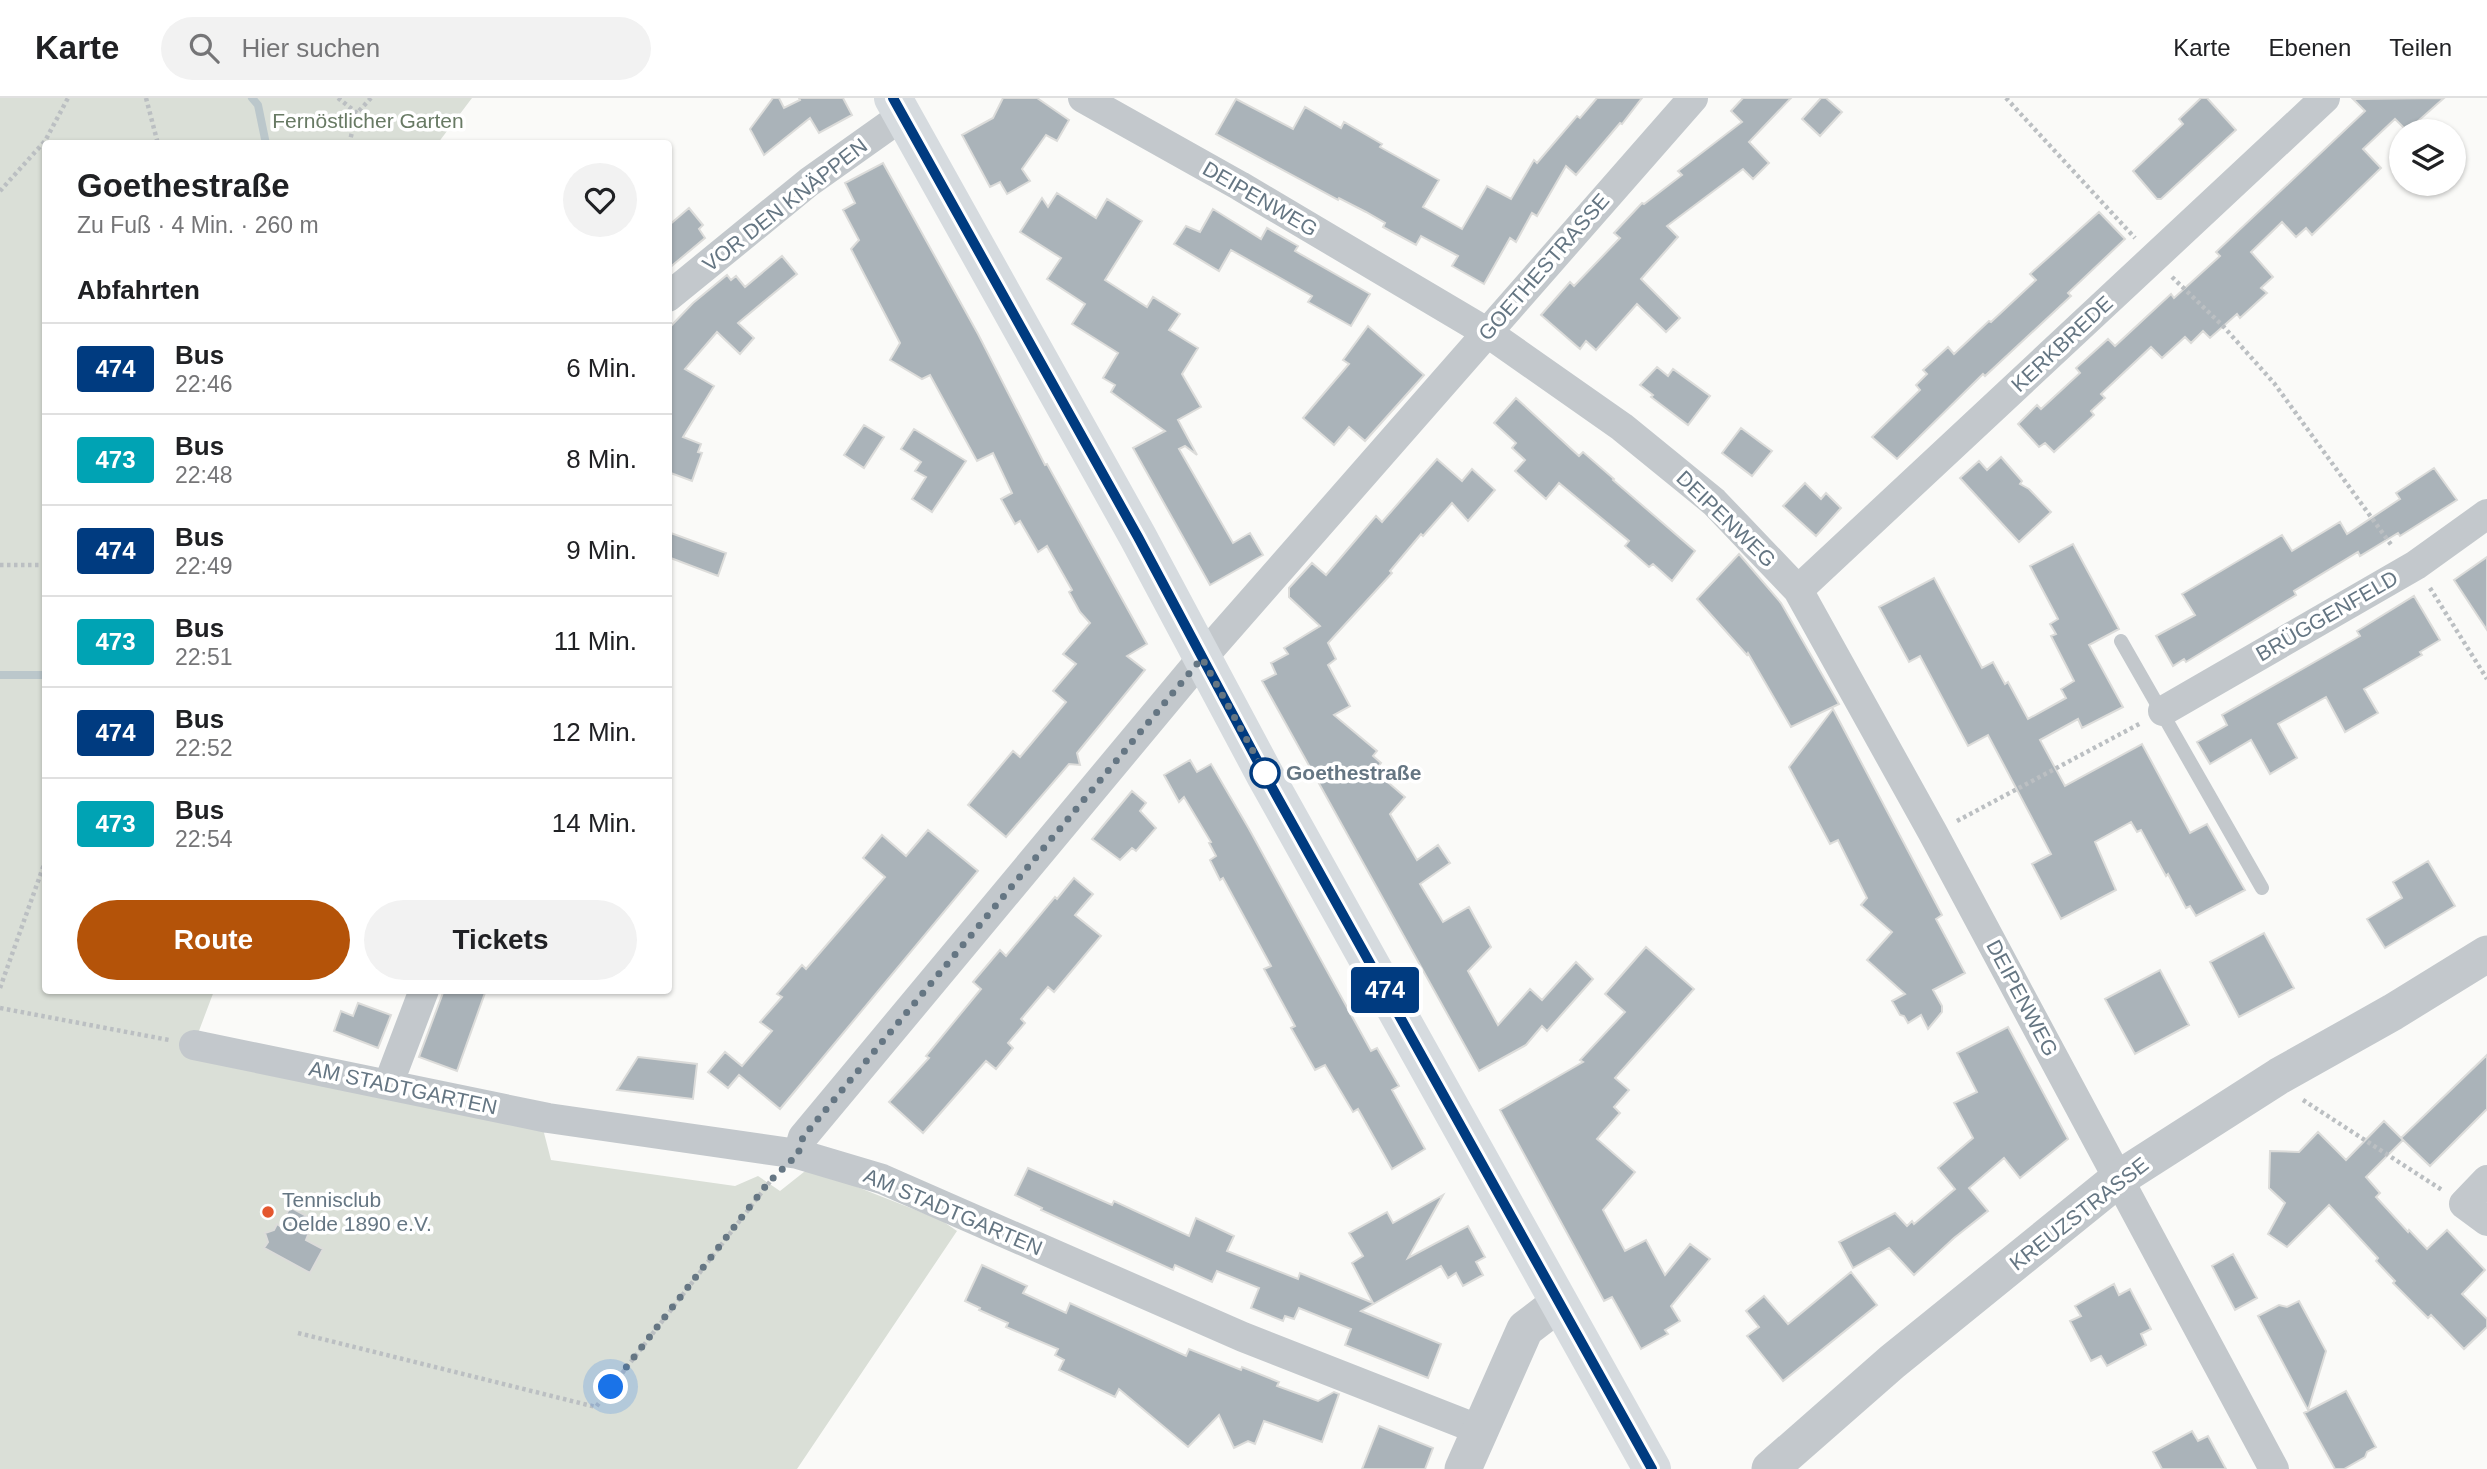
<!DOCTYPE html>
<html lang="de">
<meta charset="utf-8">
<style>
body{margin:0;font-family:Arial,sans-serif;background:#f2f2f2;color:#202124;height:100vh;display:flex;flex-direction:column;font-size:26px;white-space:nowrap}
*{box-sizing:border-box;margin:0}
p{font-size:23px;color:#757577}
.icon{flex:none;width:38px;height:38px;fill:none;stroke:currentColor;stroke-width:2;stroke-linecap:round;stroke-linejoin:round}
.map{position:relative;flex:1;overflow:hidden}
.side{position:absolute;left:42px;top:42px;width:630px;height:854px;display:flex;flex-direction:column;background:#fff;border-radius:7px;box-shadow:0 2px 5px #0004}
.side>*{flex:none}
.badge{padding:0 14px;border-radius:5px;font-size:24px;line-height:46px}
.tools{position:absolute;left:2389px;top:21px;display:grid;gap:14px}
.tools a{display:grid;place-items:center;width:77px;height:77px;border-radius:50%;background:#fff;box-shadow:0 2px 5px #0004;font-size:35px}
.you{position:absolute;width:35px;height:35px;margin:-18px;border:5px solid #fff;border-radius:50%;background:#1a73e8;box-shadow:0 0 0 10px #1a73e833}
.map>.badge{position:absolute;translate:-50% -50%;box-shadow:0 0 0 4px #fff}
h2{padding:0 35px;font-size:26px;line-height:63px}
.round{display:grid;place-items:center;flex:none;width:74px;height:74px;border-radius:37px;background:#f2f2f2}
.headline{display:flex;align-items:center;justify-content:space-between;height:119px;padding:0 35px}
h1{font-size:33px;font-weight:600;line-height:52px}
.button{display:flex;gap:14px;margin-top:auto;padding:14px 35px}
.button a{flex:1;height:80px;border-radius:42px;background:#b45309;color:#fff;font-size:28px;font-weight:600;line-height:80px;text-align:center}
.button a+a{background:#f2f2f2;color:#202124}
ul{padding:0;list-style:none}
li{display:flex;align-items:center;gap:21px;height:91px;padding:0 35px;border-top:2px solid #e0e0e0}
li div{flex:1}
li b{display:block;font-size:26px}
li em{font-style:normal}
li .badge{min-width:77px;font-weight:700;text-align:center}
header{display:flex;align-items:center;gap:42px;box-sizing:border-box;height:98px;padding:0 35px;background:#fff;border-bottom:2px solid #e0e0e0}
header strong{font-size:33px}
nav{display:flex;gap:38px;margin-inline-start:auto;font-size:24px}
.search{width:490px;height:63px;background:#f2f2f2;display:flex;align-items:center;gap:18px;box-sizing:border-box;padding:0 24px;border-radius:38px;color:#757577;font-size:26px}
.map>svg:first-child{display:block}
.green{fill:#dadfd7}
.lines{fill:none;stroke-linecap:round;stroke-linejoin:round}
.stream{stroke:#bbc7cb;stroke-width:8}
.building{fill:#aab3b9;stroke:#dcdcda;stroke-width:2}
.path{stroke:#bbbfc2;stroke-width:4.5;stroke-dasharray:3.5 3.5;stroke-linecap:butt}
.service{stroke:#c3c8cc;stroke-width:14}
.minor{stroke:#c3c8cc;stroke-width:30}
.tertiary{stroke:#c3c8cc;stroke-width:37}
.secondary{stroke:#d6dbdf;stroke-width:38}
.line-casing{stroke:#fff;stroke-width:16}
.line{stroke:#003b80;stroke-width:10}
.walk{stroke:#657683;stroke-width:7;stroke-dasharray:0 12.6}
.stop-dot{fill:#fff;stroke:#003b80;stroke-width:3.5}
.poi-dot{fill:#e4572e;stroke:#fff;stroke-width:2.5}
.labels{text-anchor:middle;stroke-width:7;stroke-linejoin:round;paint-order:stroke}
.park-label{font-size:21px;fill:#687a64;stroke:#fff}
.street-label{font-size:21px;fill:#657683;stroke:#fff}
.stop-label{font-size:21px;font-weight:bold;fill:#657683;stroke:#fff;text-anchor:start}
.poi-label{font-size:21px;fill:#657683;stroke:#fff;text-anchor:start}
</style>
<header>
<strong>Karte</strong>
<div class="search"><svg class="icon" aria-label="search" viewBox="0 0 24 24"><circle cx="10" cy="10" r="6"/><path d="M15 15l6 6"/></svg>Hier suchen</div>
<nav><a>Karte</a><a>Ebenen</a><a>Teilen</a></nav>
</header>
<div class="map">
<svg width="2487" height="1371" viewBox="0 0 2487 1371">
<rect width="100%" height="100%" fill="#fafaf8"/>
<path class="green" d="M 0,0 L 472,0 L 438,45 L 46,46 L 46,892 L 214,893 L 194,946 L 543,1031 L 551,1062 L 735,1088 L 758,1078 L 780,1093 L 809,1070 L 941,1122 L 957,1133 L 797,1371 L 0,1371 Z"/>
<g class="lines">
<path class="stream" d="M 252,0 L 258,7 L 266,46
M 0,577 L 46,577"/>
</g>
<path class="building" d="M 773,0 L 779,0 L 784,10 L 800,2 L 799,0 L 843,0 L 852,17 L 819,35 L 810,20 L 764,57 L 750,31 Z
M 1003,0 L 1037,0 L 1069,22 L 1057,43 L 1046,37 L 1022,71 L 1030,83 L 1007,96 L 1000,84 L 990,89 L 962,37 L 993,20 Z
M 1597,0 L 1642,0 L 1622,26 L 1620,25 L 1576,77 L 1566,68 L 1537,118 L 1532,115 L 1516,144 L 1510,140 L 1484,186 L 1452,168 L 1458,158 L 1421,138 L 1416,147 L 1383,129 L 1385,125 L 1366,114 L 1339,100 L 1338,102 L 1216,36 L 1236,1 L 1293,31 L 1305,9 L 1341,30 L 1344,24 L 1382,46 L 1380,49 L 1439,82 L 1423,109 L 1462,131 L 1487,88 L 1511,101 L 1534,62 L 1537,65 L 1577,18 L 1580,20 Z
M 1743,0 L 1791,0 L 1749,44 L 1769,65 L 1753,81 L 1743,71 L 1667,128 L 1678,139 L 1641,181 L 1680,220 L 1666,234 L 1637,206 L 1596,252 L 1586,243 L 1580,251 L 1541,217 L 1570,184 L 1574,188 L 1620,140 L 1614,135 L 1642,105 L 1644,106 L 1682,77 L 1678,73 L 1742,24 L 1731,13 Z
M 1821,0 L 1826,0 L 1842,14 L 1820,38 L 1802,21 Z
M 2201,0 L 2207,0 L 2236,32 L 2161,101 L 2157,101 L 2133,73 L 2183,26 L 2179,21 Z
M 2444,0 L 2407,33 L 2395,21 L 2363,51 L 2381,70 L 2312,137 L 2306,130 L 2296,139 L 2282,124 L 2251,154 L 2273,179 L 2261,190 L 2267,195 L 2240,220 L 2237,216 L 2210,240 L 2203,233 L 2191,245 L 2185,239 L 2162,260 L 2151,249 L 2101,296 L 2105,300 L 2091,313 L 2094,317 L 2054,354 L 2045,345 L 2039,349 L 2018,326 L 2037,307 L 2041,311 L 2080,275 L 2076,270 L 2108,241 L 2115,248 L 2171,196 L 2174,200 L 2220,158 L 2216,154 L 2365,13 L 2353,1 Z
M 883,65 L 978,236 L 1045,367 L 1047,366 L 1147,546 L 1127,558 L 1145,572 L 1077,655 L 1080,667 L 1069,666 L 1006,739 L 968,707 L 1013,653 L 1020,659 L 1066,604 L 1053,593 L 1076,566 L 1063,556 L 1090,525 L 1080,514 L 1069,494 L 1072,492 L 1047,448 L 1038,454 L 1020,423 L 1015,426 L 1001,401 L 1012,395 L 993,355 L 977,363 L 930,277 L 922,281 L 890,262 L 900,245 L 851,151 L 859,142 L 843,112 L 855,105 L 845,85 Z
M 1057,95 L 1096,120 L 1107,101 L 1142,123 L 1105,182 L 1147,209 L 1153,199 L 1180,216 L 1169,232 L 1198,250 L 1182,276 L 1201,309 L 1178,322 L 1197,357 L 1185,348 L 1179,351 L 1233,445 L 1250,435 L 1263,457 L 1210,487 L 1133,350 L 1165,333 L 1111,294 L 1115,287 L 1103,280 L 1118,255 L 1072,226 L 1085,206 L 1047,181 L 1061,160 L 1020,134 L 1042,100 L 1048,109 Z
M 689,110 L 703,127 L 699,131 L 705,140 L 668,171 L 668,128 Z
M 1213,111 L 1261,141 L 1267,130 L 1298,148 L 1295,153 L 1370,196 L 1351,228 L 1308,204 L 1312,198 L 1231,152 L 1219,173 L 1174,146 L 1186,128 L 1200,134 Z
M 2099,114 L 2125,141 L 2068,195 L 2071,198 L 1985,278 L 1983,276 L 1897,361 L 1872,339 L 1920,292 L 1916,287 L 1927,276 L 1923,272 L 1948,249 L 1954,256 L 1989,223 L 1991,224 L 2036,182 L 2030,176 Z
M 782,158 L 797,176 L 738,225 L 754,240 L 740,256 L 717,234 L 685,271 L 714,288 L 683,339 L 701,346 L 698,354 L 702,355 L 692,383 L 668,374 L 668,231 L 693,205 L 727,177 L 731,182 L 736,178 L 745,189 Z
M 1368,228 L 1424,277 L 1365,343 L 1349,329 L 1334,347 L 1303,320 L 1349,266 L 1343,262 Z
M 1657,269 L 1668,278 L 1673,271 L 1710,298 L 1688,327 L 1651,299 L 1653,297 L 1640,287 Z
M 1516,300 L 1579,358 L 1583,354 L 1614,381 L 1613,382 L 1695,453 L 1672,483 L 1653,466 L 1649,469 L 1625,448 L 1629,443 L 1559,385 L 1546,401 L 1515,373 L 1525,362 L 1512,350 L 1516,345 L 1494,325 Z
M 864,327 L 884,339 L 864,370 L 844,357 Z
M 1741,330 L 1772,353 L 1752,378 L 1722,355 Z
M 914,331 L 966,363 L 932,414 L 912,401 L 926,379 L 915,373 L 921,364 L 901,351 Z
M 2001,359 L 2022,383 L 2020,386 L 2029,391 L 2051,414 L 2019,444 L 1960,380 L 1979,363 L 1987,372 Z
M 1437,361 L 1462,383 L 1472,371 L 1495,392 L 1468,423 L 1452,405 L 1423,438 L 1421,436 L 1390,473 L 1392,475 L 1328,545 L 1336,561 L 1328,567 L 1350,608 L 1334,617 L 1377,653 L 1373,658 L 1381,665 L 1375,673 L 1405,699 L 1390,716 L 1417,762 L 1438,747 L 1450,765 L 1420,786 L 1443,824 L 1469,809 L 1491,849 L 1468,873 L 1498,927 L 1530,891 L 1542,902 L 1576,864 L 1593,881 L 1547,933 L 1542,928 L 1526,947 L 1479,973 L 1262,583 L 1276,576 L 1271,565 L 1288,556 L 1284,550 L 1320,528 L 1289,499 L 1289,490 L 1312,465 L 1326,477 L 1376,418 L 1382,424 Z
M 2434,370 L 2457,402 L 2400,438 L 2398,435 L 2360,458 L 2358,454 L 2294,493 L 2296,497 L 2186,564 L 2184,561 L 2173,568 L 2156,538 L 2195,517 L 2182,496 L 2282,437 L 2292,453 L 2340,424 L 2347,436 L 2400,401 L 2396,395 Z
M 1805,385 L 1821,401 L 1826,395 L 1841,410 L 1816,438 L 1783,408 Z
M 668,434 L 726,455 L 718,478 L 668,459 Z
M 2073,446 L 2119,531 L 2089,547 L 2123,609 L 2082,630 L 2078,621 L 2040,642 L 2065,688 L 2142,646 L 2190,735 L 2207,726 L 2245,792 L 2196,818 L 2190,808 L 2186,810 L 2168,776 L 2166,778 L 2141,732 L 2137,734 L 2131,724 L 2095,744 L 2116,792 L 2061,821 L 2032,766 L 2051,756 L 1988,637 L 1968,648 L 1920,558 L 1909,564 L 1879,509 L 1934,480 L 1982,570 L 1993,564 L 2005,586 L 2008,584 L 2028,621 L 2066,600 L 2061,591 L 2074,583 L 2051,538 L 2056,536 L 2050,526 L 2058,521 L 2030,468 Z
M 1739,456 L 1781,505 L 1839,606 L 1791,629 L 1748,555 L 1747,557 L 1697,501 Z
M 2487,459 L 2487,532 L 2454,482 Z
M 2414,498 L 2440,542 L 2420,554 L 2422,557 L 2364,591 L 2378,615 L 2345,634 L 2326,599 L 2278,626 L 2297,660 L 2270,676 L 2251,642 L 2210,666 L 2197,644 L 2227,627 L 2222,617 L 2360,538 L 2357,533 Z
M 1833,611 L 1942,817 L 1936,821 L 1965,875 L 1933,892 L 1942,908 L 1942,914 L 1928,931 L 1921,917 L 1908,925 L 1904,918 L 1900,917 L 1892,903 L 1905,896 L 1867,862 L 1892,834 L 1861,807 L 1867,800 L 1838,742 L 1830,746 L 1789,669 Z
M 1190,662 L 1197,674 L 1211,666 L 1249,731 L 1371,953 L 1377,950 L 1399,988 L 1392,992 L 1425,1051 L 1392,1071 L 1358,1011 L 1353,1014 L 1325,967 L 1315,972 L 1291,930 L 1295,928 L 1264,871 L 1271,868 L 1223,780 L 1220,782 L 1210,762 L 1216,758 L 1209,745 L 1211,744 L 1184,699 L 1179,704 L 1164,677 Z
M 1132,693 L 1146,705 L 1140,713 L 1156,730 L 1136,753 L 1132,750 L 1120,762 L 1092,741 Z
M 928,732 L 978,773 L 780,1011 L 739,977 L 728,990 L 708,974 L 725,954 L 742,968 L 772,933 L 760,924 L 782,899 L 777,896 L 802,867 L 806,871 L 885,779 L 863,760 L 882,737 L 906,758 Z
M 2428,763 L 2455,808 L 2385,850 L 2367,821 L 2402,800 L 2393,784 Z
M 1074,780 L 1093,796 L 1075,817 L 1101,838 L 1054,894 L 1048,889 L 1021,921 L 1025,925 L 1008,945 L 1013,950 L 996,971 L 986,963 L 923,1035 L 889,1004 L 929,960 L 926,958 L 981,891 L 973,884 L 1000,852 L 1006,858 L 1055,799 L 1057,801 Z
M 2264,835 L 2294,890 L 2239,919 L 2210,864 Z
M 1646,849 L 1694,891 L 1615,980 L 1629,992 L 1614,1009 L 1620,1015 L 1597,1041 L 1635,1074 L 1603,1112 L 1625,1153 L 1646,1142 L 1665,1177 L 1690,1146 L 1710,1161 L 1671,1208 L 1680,1223 L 1665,1232 L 1668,1236 L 1641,1251 L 1612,1199 L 1604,1203 L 1500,1012 L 1583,964 L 1580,962 L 1625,914 L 1605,896 Z
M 2160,872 L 2189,927 L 2135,956 L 2105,901 Z
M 444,892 L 486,892 L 457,973 L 419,959 Z
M 358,905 L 391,917 L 378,950 L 334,933 L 341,913 L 353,918 Z
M 2008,929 L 2068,1041 L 2020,1080 L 2004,1060 L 1969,1090 L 1988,1113 L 1954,1140 L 1914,1177 L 1889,1150 L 1853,1170 L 1839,1144 L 1895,1115 L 1907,1128 L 1912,1123 L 1914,1126 L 1955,1091 L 1938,1070 L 1973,1040 L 1954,1005 L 1977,994 L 1957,955 Z
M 2487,957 L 2487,1011 L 2430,1068 L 2401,1040 Z
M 638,959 L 697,966 L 693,1001 L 617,992 Z
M 2384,1023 L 2403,1042 L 2366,1079 L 2380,1095 L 2376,1099 L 2408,1134 L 2409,1132 L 2427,1151 L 2447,1132 L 2485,1172 L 2462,1196 L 2487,1221 L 2487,1229 L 2464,1251 L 2431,1217 L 2428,1220 L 2393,1185 L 2395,1183 L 2376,1163 L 2378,1160 L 2329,1107 L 2287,1149 L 2268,1136 L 2285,1105 L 2269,1090 L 2270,1053 L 2299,1054 L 2318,1034 L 2346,1062 Z
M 1028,1070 L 1112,1107 L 1114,1103 L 1189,1138 L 1196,1120 L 1234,1138 L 1227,1153 L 1298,1181 L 1300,1175 L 1373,1205 L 1352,1165 L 1363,1158 L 1349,1135 L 1387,1114 L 1393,1125 L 1443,1097 L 1408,1160 L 1468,1128 L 1485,1159 L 1476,1164 L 1483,1177 L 1463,1188 L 1456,1175 L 1448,1180 L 1441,1168 L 1361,1213 L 1441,1246 L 1428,1280 L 1345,1247 L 1351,1231 L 1299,1210 L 1294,1221 L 1285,1218 L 1283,1223 L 1251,1210 L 1259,1190 L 1217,1173 L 1212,1184 L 1175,1167 L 1173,1172 L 1041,1112 L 1042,1110 L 1015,1097 Z
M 290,1109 L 314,1122 L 306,1142 L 323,1151 L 310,1175 L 264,1150 L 268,1144 L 265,1135 L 274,1132 L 277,1126 L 280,1128 Z
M 2233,1156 L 2257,1200 L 2235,1212 L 2212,1168 Z
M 982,1167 L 1027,1188 L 1023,1195 L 1066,1215 L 1070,1205 L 1186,1258 L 1189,1251 L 1241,1272 L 1242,1269 L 1279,1284 L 1277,1288 L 1318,1303 L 1334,1294 L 1339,1296 L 1322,1344 L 1264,1323 L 1255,1346 L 1248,1343 L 1234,1350 L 1219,1317 L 1188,1349 L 1119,1291 L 1115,1299 L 1059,1272 L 1064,1262 L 1055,1257 L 1058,1251 L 1006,1229 L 1008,1225 L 979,1212 L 980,1210 L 965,1203 Z
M 1851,1174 L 1877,1207 L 1783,1283 L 1747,1238 L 1759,1229 L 1746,1213 L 1764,1198 L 1788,1226 Z
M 2114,1186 L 2119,1197 L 2130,1191 L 2151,1231 L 2141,1236 L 2146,1247 L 2107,1268 L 2101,1258 L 2091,1263 L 2070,1223 L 2081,1218 L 2075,1208 Z
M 2299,1203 L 2326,1253 L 2308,1312 L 2258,1218 L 2279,1207 L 2287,1209 Z
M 2346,1293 L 2376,1349 L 2367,1354 L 2365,1359 L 2344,1371 L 2335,1371 L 2304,1315 Z
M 1379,1328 L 1433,1350 L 1425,1371 L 1362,1371 Z
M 2192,1333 L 2198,1343 L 2208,1338 L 2226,1371 L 2162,1371 L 2153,1354 Z"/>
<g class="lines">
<path class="path" d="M 146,0 L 158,46
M 338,0 L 357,15
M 2006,0 L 2135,140
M 349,46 L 357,15 L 371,0
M 0,93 L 45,43 L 68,0
M 2172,179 L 2223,228 L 2274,285 L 2392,448
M 0,467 L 46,467
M 2430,490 L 2487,581
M 1957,723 L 2141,625
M 0,890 L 46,761
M 0,910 L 169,942
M 2303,1002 L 2442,1092
M 298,1235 L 596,1309 L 772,1081"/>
<path class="service" d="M 2121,543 L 2262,790"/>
<path class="minor" d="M 1083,0 L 1240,88 L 1488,235 L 1622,329 L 1714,404 L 1798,492 L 1933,735 L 2274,1371
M 668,199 L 809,84 L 902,18
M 1798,492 L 2325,0
M 2163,613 L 2416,467 L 2487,416
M 194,947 L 548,1020 L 798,1056 L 882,1081 L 1243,1239 L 1480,1332
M 388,987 L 424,892
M 798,1056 L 803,1039 L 1202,560 L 1693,0
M 2487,1082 L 2464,1106 L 2487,1123"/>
<path class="tertiary" d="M 1463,1371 L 1525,1231 L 1559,1205
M 1770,1371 L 1892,1264 L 2118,1081 L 2279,978 L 2393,914 L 2487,856"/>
<path class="secondary" d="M 893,0 L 1138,439 L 1265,677 L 1652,1371"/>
</g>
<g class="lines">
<defs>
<path id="line" d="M 893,0 L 1138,439 L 1265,677 L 1652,1371"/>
</defs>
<use href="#line" class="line-casing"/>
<use href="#line" class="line"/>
<path class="walk" d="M 611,1289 L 768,1085 L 798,1056 L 803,1039 L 1202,560 L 1265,675"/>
</g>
<circle class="stop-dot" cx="1265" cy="675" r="14"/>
<circle class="poi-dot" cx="268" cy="1114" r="7"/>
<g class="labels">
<g class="park-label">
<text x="368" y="30">Fernöstlicher Garten</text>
</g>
<g class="street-label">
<text transform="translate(1260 101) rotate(30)" y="7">DEIPENWEG</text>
<text transform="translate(785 107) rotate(-38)" y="7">VOR DEN KNÄPPEN</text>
<text transform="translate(1544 169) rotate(-49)" y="7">GOETHESTRASSE</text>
<text transform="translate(2062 246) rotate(-43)" y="7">KERKBREDE</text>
<text transform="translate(1726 421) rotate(44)" y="7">DEIPENWEG</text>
<text transform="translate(2327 518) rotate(-30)" y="7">BRÜGGENFELD</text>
<text transform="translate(2022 900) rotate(62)" y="7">DEIPENWEG</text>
<text transform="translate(403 990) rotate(12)" y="7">AM STADTGARTEN</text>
<text transform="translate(953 1114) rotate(23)" y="7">AM STADTGARTEN</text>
<text transform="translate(2079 1116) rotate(-38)" y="7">KREUZSTRASSE</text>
</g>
<g class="stop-label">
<text x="1286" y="682">Goethestraße</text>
</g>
<g class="poi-label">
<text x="282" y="1109">Tennisclub<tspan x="282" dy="24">Oelde 1890 e.V.</tspan></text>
</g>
</g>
</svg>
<div class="tools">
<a><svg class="icon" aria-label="layers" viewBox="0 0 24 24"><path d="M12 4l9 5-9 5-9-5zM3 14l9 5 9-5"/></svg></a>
</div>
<div class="you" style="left:611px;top:1289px"></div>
<b class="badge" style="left:1385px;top:892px;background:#003b80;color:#fff">474</b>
<section class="side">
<div class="headline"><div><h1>Goethestraße</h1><p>Zu Fuß · 4 Min. · 260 m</p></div><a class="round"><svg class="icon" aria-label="heart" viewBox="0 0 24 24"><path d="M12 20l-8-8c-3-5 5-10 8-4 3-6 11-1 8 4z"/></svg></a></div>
<h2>Abfahrten</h2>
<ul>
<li><span class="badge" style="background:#003b80;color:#fff">474</span><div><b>Bus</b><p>22:46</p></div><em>6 Min.</em></li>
<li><span class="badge" style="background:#00a3b4;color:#fff">473</span><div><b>Bus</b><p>22:48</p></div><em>8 Min.</em></li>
<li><span class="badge" style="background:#003b80;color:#fff">474</span><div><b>Bus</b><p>22:49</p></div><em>9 Min.</em></li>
<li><span class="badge" style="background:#00a3b4;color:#fff">473</span><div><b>Bus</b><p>22:51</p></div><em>11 Min.</em></li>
<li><span class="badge" style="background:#003b80;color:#fff">474</span><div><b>Bus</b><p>22:52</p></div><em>12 Min.</em></li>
<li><span class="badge" style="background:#00a3b4;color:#fff">473</span><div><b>Bus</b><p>22:54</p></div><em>14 Min.</em></li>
</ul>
<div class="button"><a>Route</a><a>Tickets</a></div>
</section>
</div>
